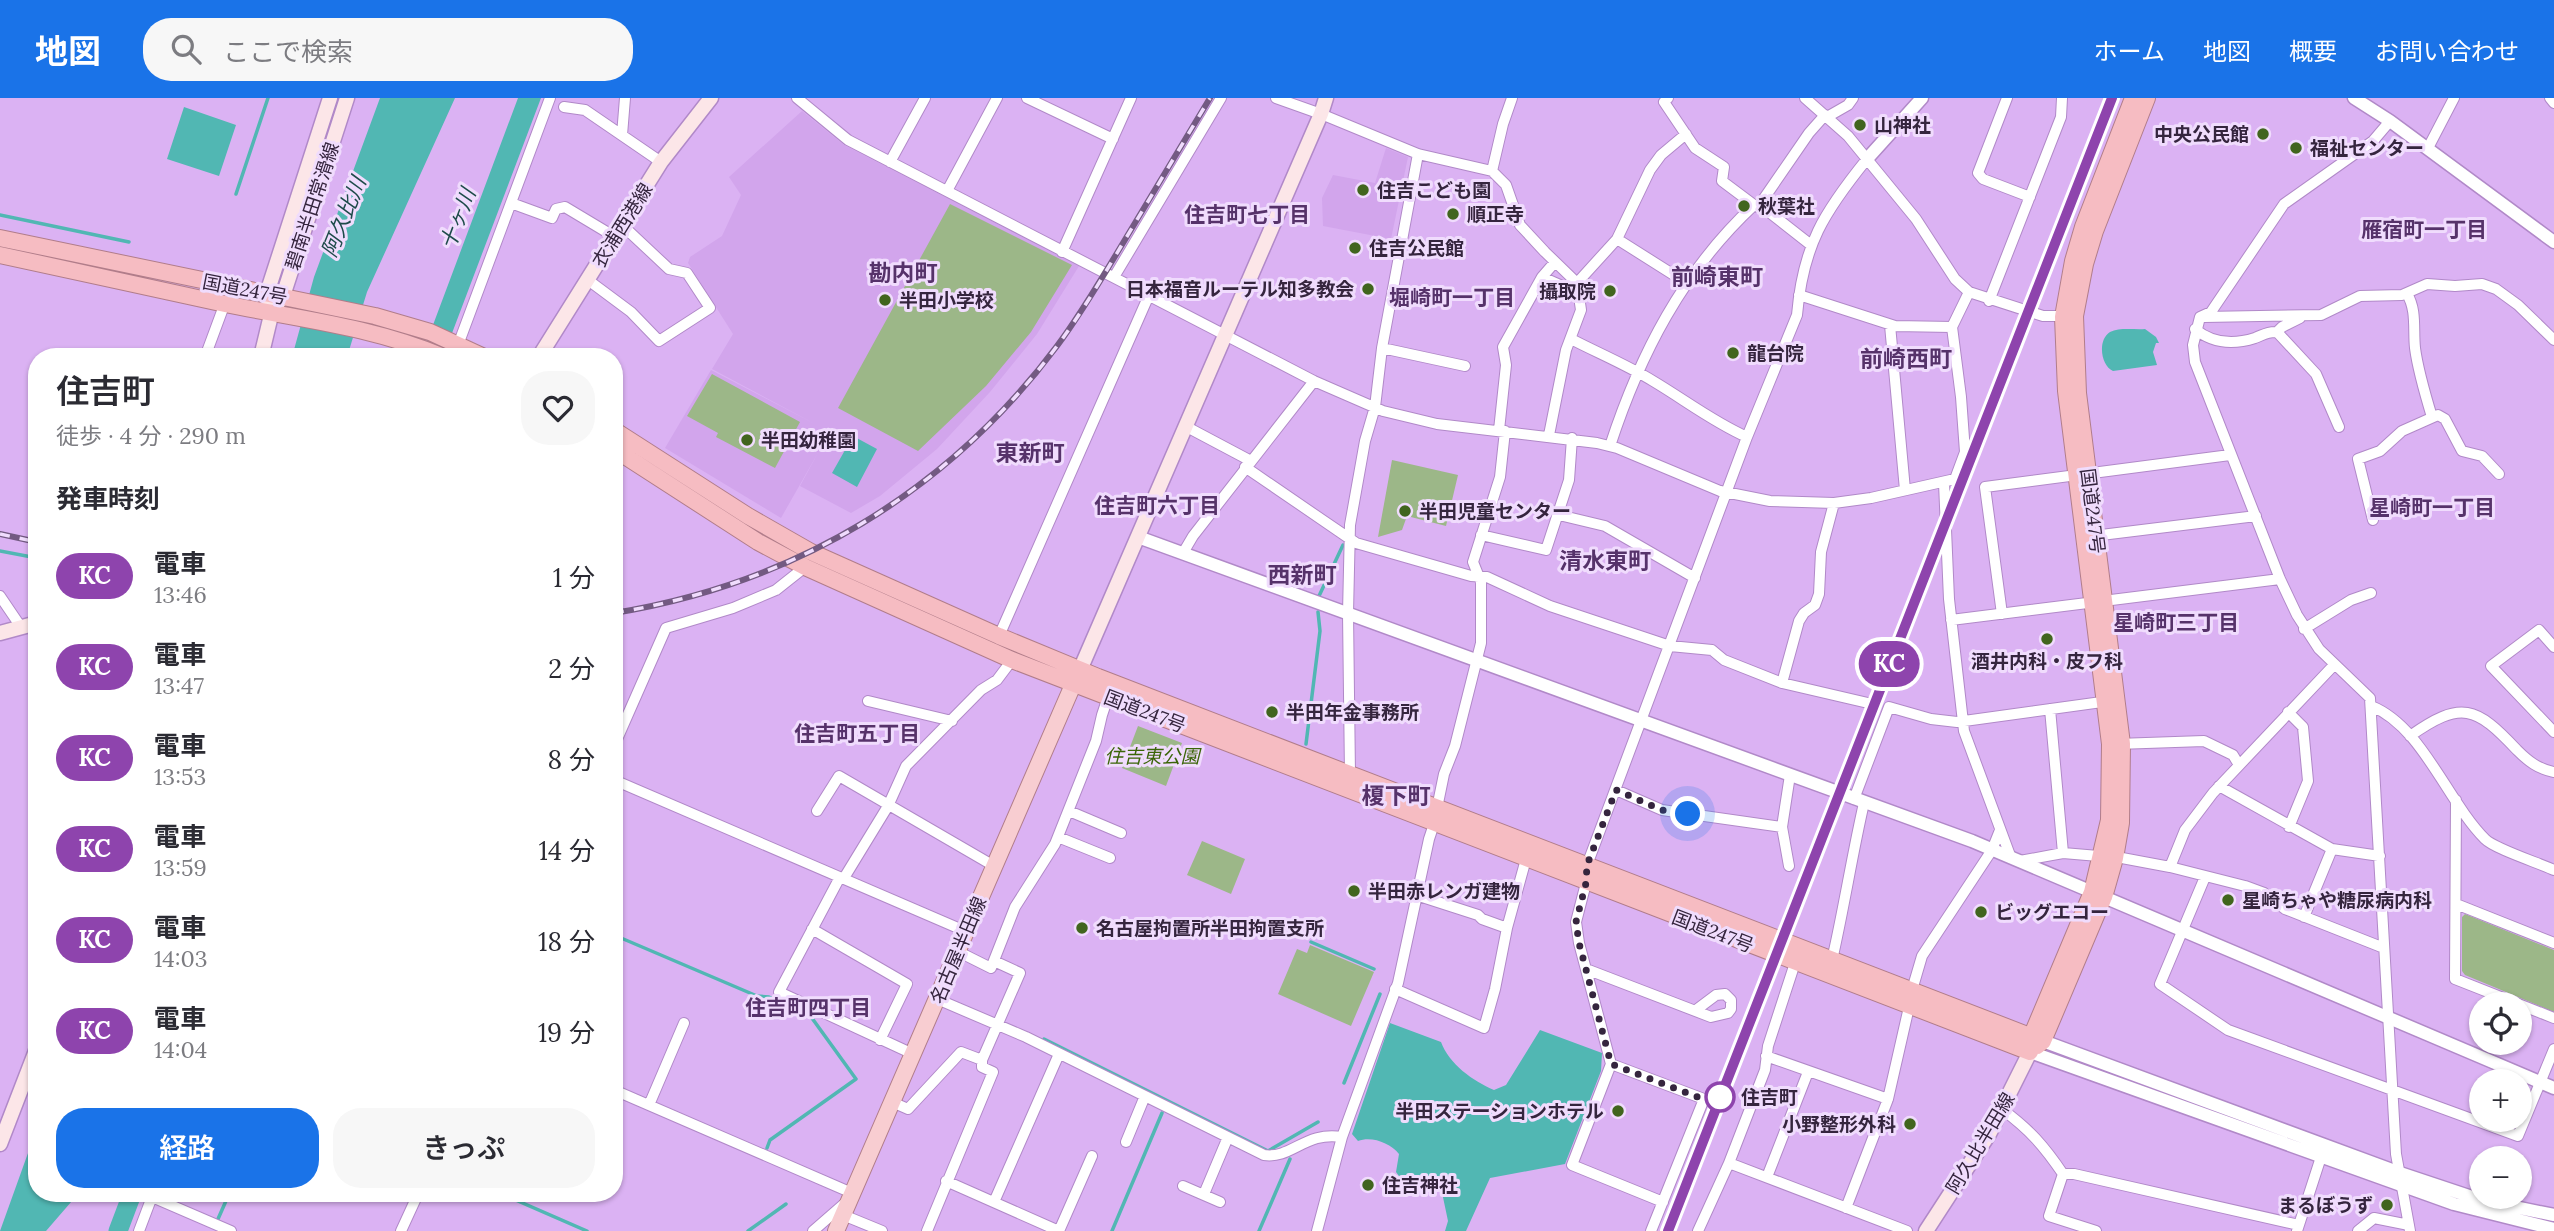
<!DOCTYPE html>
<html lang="ja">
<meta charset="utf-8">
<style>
body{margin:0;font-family:Lora,"Noto Sans JP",serif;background:#f7f7f7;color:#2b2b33;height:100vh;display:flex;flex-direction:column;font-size:26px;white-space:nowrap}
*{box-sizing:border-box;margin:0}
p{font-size:23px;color:#7c7c81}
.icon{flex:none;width:38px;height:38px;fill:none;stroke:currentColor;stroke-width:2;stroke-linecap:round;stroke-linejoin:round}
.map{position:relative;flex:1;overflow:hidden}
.panel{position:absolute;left:28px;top:250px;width:595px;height:854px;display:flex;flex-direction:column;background:#fff;border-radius:28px;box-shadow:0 2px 5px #0004}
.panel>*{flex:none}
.badge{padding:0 14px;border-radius:23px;font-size:24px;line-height:46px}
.tools{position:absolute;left:2469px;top:894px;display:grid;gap:14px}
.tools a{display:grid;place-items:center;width:63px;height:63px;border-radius:50%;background:#fff;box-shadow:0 2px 5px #0004;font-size:35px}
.you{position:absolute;width:35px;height:35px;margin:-18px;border:5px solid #fff;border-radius:50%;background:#1a73e8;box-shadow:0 0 0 10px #1a73e833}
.map>.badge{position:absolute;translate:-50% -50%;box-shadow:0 0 0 4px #fff}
h2{padding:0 28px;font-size:26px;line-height:63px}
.round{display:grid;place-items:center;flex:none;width:74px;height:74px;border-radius:28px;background:#f7f7f7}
.summary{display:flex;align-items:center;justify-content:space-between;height:119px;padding:0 28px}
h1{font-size:33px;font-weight:600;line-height:52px}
.primary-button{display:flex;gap:14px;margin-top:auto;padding:14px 28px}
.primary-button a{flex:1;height:80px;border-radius:28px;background:#1a73e8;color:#fff;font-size:28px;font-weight:600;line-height:80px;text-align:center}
.primary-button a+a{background:#f7f7f7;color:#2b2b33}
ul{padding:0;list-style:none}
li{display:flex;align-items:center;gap:21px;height:91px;padding:0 28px}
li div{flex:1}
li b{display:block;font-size:26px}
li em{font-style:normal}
li .badge{min-width:77px;font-weight:700;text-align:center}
header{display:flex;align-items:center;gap:42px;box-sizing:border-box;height:98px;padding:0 35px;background:#1a73e8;color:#fff}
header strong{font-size:33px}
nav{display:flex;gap:38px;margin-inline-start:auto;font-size:24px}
.search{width:490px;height:63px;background:#f7f7f7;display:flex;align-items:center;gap:18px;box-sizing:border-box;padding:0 24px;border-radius:28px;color:#7c7c81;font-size:26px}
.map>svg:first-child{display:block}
.built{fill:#d2a5ec}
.green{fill:#9cb788}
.water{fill:#51b7b3}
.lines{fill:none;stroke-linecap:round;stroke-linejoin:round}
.stream{stroke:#51b7b3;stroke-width:3.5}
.river{stroke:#51b7b3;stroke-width:19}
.minor-casing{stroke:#b189c8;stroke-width:12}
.tertiary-casing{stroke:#b189c8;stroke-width:15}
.secondary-casing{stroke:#b189c8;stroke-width:17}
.primary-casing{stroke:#b17d8a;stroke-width:18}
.trunk-casing{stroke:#b17d8a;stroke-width:18}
.minor{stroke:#fff;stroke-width:10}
.tertiary{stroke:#fff;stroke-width:12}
.secondary{stroke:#fce6e8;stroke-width:14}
.primary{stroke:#f8cdd1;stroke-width:16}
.trunk{stroke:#f6bcc2;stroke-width:16}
.rail-casing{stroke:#735a82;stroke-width:6}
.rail{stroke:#f0dcfd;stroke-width:3.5;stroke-dasharray:10;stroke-linecap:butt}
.line-casing{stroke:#fff;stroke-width:16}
.line{stroke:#8e44ad;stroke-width:10}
.walk{stroke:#35253e;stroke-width:7;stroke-dasharray:0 12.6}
.poi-dot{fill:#41651e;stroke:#f0dcfd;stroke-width:2.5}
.stop-dot{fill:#fff;stroke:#8e44ad;stroke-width:3.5}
.labels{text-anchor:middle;stroke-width:6;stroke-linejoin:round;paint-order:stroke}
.poi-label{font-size:19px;font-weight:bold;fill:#35253e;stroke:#f0dcfd;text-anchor:start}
.street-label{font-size:19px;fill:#35253e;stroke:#f0dcfd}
.park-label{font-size:19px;font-style:italic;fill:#3b6508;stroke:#f0dcfd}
.stop-label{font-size:19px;font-weight:bold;fill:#35253e;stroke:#f0dcfd;text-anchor:start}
.neighbourhood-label{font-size:21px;font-weight:bold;fill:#56326a;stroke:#f0dcfd}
.water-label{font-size:21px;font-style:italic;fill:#1e4b4a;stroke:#f0dcfd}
.quarter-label{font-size:23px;font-weight:bold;fill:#56326a;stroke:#f0dcfd}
</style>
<header>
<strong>地図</strong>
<div class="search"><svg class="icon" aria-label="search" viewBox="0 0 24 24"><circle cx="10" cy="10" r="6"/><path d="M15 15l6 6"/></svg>ここで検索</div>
<nav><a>ホーム</a><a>地図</a><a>概要</a><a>お問い合わせ</a></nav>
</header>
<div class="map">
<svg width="2554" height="1133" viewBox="0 0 2554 1133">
<rect width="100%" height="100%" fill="#dbb2f3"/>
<path class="built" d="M 802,13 L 844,47 L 1079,168 L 1037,236 L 990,294 L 937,351 L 880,398 L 851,415 L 800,388 L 819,353 L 781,420 L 665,350 L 711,272 L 817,327 L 712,271 L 733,236 L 688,165 L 690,159 L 722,138 L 741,97 L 729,79 Z
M 1386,50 L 1408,59 L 1391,141 L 1323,128 L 1322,100 L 1333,77 L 1375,85 Z"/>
<path class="green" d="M 950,106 L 1072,167 L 1031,234 L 986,288 L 918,353 L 838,310 Z
M 712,276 L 800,324 L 775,370 L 716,339 L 718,335 L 687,318 Z
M 1392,362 L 1458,377 L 1446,428 L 1407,418 L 1402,432 L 1378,439 Z
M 1138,628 L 1182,645 L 1166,688 L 1122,670 Z
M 1202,743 L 1245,761 L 1231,796 L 1187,777 Z
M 2465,816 L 2554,852 L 2554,914 L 2465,877 L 2462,873 L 2462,819 Z
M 1310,847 L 1374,874 L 1351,928 L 1278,896 L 1297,851 L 1307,855 Z"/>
<path class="water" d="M 380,0 L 455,0 L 367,194 L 347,259 L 292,259 L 314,179 Z
M 518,0 L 541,0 L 443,259 L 421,259 Z
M 184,9 L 236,27 L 219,78 L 167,61 Z
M 2145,231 L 2156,239 L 2159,245 L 2156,245 L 2153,254 L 2157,267 L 2113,273 C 2101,268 2097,242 2110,234 C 2120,229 2135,232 2145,231 Z
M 853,338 L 877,351 L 857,389 L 832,375 Z
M 1390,925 L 1441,944 C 1449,966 1473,983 1494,992 L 1506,987 L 1540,932 L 1602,955 L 1601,973 L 1565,1066 L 1490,1080 L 1466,1133 L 1445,1133 L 1448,1123 L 1440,1085 L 1432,1081 L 1411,1090 L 1407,1089 L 1396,1074 L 1399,1056 C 1390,1045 1372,1038 1358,1043 L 1352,1036 Z
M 37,1030 L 37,1096 L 78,1096 L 46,1133 L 0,1133 Z"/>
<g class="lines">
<path class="stream" d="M 236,96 L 268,0
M 0,117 L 129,144
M 0,453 L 37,460
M 1319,498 L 1343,447
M 1306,646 L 1320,533 L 1318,514
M 614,837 L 757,898 L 769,899 L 809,916 L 856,981 L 770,1042 L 767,1050
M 1311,844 L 1374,871
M 1044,941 L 1268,1053 L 1318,1024
M 1344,985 L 1380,896
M 502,1096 L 587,1133
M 218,1121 L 229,1096
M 748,1133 L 786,1106
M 1112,1133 L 1162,1015
M 1259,1133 L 1290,1061"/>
<path class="river" d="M 118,1133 L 132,1096"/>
<defs>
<path id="minor" d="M 797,0 L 848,42 L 1314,283 L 1383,313 L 1437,326 L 1597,345 L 1617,350 L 1720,393 L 1770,403 L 1834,405 L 1871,400 L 1955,381 L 1965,354 L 1961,299 L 1952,229 L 1969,194
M 1027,0 L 1113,41
M 1276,0 L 1321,16 L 1418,56 L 1492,73 L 1506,87 L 1520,127 L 1545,154 L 1577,185 L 1581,212 L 1566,252 L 1549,337
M 1668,0 L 1664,4 L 1695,50 L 1724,69 L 1722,83 L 1754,107 L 1769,114 L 1811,147
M 1805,0 L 1848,38 L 1916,121 L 1955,181 L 1969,194 L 2043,218 L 2066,218
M 2007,0 L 1978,75 L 1983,81 L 2030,99
M 2550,0 L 2554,5
M 564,9 L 585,12 L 661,64
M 1827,19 L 1848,7 L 1853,0
M 2390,23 L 2373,43 L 2284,106 L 2211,214 L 2200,219 L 2193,247 L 2195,264 L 2280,481 L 2297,517 L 2319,551 L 2370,600 L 2396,1056 L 2410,1133
M 622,37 L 625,0
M 2428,50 L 2454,0
M 890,64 L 925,0
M 1492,73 L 1503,26 L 1512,0
M 947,93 L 997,0
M 511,105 L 552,120 L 556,111 L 565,109 L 615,139
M 1758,109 L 1809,35 L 1825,17
M 1617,141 L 1685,184
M 1062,154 L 1131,0
M 1114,179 L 1221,0
M 1542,179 L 1578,195
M 588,182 L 631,214 L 659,243 L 710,210 L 687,175 L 669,171 L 622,127
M 1577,185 L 1617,141 L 1650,72 L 1661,57 L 1686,36
M 2407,196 C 2417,212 2413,232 2415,250 C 2418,273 2425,296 2432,319
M 1799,197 L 1895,228 L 1952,229
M 1989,203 L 2061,19 L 2062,0
M 2204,219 L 2321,217 L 2360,198 L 2402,197 L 2427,186 L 2455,188 L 2482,186 L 2496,191 L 2518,207 L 2554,242
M 1890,227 L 1905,392
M 2195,231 C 2213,246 2233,247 2255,240 C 2263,237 2268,233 2277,234 L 2282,229 L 2300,220
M 2277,234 L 2316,276 L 2339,329
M 1571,241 C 1598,255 1627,267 1653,283 C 1685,302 1713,324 1747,339
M 458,247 L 550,0
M 1382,250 L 1465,268
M 205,259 L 225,205
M 1185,328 L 1251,363
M 1499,332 L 1506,267 L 1503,249 L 1542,179 L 1555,164
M 1610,348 C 1640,256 1683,173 1754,107
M 1245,369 L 1356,445 L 1471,478 L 1487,479 L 1550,508 L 1670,548 L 1712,552 L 1724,562 L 1782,585 L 1868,605
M 1944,385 L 1949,501 L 1964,633 L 2011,760
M 1559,417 L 1605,428 L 1695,480
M 2373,422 L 2358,361 L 2380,353 L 2402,333 L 2438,317 L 2445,321 L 2462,353 L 2482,358 L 2499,376
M 1481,437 L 1546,452 L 1569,382 L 1572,340
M 2093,438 L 2256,418
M 1183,455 L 1193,438 L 1314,283
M 0,498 L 21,529
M 2002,516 L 1985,389 L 2230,357
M 1951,522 L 2280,481
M 2304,531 L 2351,502 L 2371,495
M 999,538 L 1149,197
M 2554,549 L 2539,532 L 2491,568 L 2554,634
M 1782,585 L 1799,523 L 1804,515 L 1815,507 L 1819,496 L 1821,454 L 1834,405
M 868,603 L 952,623
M 2371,608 C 2422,628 2447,703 2485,741 C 2495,751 2539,765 2554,772
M 2050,611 L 2063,755
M 2288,614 L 2303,629 L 2308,683 L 2289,729
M 2410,638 C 2461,602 2476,608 2517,652 C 2528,663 2538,671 2554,674
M 2117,646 L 2204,643 L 2233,657 L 2239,667
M 614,648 L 666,530 L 733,510 L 776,492 L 805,469
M 1350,677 L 1348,515 L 1350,427 L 1365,343 L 1375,309 L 1382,250 L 1418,56
M 614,682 L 965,833
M 2219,688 L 2332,751 L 2380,758
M 1616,692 L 1662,712 L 1782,729
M 1854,701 L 1889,609 L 1931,621 L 1957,624 L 2109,603
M 2456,702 L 2455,881 L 2554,920
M 1437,710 L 1444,676 L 1455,648 L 1481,545 L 1481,484 L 1473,464 L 1500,379 L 1505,333
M 817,713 L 839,678 L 994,768
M 1069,713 L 1121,735
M 1058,739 L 1110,760
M 2020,763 L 2063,755 L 2122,760 L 2170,769 L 2245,788 L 2264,795 L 2285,811 L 2384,850
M 1789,768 L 1782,729 L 1790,677
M 2170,769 L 2185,732 L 2213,695 L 2334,567
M 840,779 L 779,894 L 913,956
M 2205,779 L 2160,886 L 2228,932 L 2518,1038 L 2554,951
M 844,780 L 888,708 L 906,668 L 981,592 L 997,582 L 1012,562
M 1416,797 L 1478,817 L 1482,821 L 1507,830
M 2456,806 L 2554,845
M 2304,819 L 2332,751
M 812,831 L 907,886 L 880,942
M 957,853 L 991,870 L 1015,809 L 1055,746 L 1096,643 L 1102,617 L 1108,599
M 1832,862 C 1844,810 1852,757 1864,705
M 1586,871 L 1711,919 L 1728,915 L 1731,911 L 1731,902 L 1725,896 L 1716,897 L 1696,912
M 1395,891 L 1484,930 L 1495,891 L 1507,830 L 1526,761
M 1912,892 L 1922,858 L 1992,752 L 2000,732
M 937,901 L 1026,939 L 1264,1057 C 1292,1061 1305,1033 1342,1039
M 1766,958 L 1888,1001
M 1611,966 L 1704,1001 L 1651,1133
M 614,992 L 852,1095
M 892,1004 L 908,1011 L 961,954 L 982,962
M 649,1007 L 684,925
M 2003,1012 C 2030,1032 2044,1048 2063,1076 L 2074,1076 L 2299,1127
M 1126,1044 L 1145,998
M 1729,1065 L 1907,1133
M 2063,1076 L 2049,1118 L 2096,1133
M 1767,1079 L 1808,974
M 946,1083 L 1059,1133
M 1183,1088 L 1220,1104
M 1204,1096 L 1228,1039
M 152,1099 L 231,1133
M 994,1104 L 1059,956
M 1663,1104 L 1572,1067 L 1611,966 L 1579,845 L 1576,824 L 1586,785 L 1587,767 L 1747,339 L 1797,217 C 1803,147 1824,114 1867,61
M 1846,1110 L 1888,1001 L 1909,909
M 843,1117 L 882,1133
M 139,1133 L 153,1096
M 401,1133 L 418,1096
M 813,1133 L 844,1106
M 927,1133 L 993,974 L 982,969 L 982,962 L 1020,875 L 994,863
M 1059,1133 L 1092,1058
M 1317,1133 L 1342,1039 L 1398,885 L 1429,741 L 1434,726
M 1698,1133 L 1729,1065 L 1765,972 L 1768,948 L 1795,865
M 2297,1133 L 2321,1059
M 2358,1133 L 2374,1120 L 2409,1127"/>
<path id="tertiary" d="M 2354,0 L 2390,23 L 2554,144
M 1867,61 L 1922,0
M 1138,439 L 1972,743 L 2554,990
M 2043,943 L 2400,1075 L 2481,1102 L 2554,1117
M 2030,954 L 2454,1106 L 2554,1131"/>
<path id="secondary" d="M 269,205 L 267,195 L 330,0
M 261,259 L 272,213 L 283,198 L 347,0
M 539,259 L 661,64 L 711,0
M 0,535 L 37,525
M 1080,572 L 1321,16 L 1326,0
M 0,1046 L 37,950
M 1926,1133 L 1989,1036 L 2030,954"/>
<path id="primary" d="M 836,1133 L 1079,573"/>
<path id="trunk" d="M 0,140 L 375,218 L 430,234 L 484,259
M 0,157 C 75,173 150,190 225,206 C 300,221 373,229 444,259
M 614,332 L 748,418 L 811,454 L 999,538 L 1098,579 L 2043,943
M 614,351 L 758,444 L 805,469 L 1012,562 L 2030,954
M 2030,948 L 2031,939 L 2092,794 L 2109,722 L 2110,646 L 2066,293 L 2063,219 L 2073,163 L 2083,129 L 2133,0
M 2037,948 L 2043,943 L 2104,799 L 2115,760 L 2121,725 L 2122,646 L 2078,295 L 2075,218 L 2085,166 L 2095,133 L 2147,0"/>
</defs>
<use href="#minor" class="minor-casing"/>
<use href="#tertiary" class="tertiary-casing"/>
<use href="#secondary" class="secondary-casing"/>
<use href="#primary" class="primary-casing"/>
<use href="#trunk" class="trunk-casing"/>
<use href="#minor" class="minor"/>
<use href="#tertiary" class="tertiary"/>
<use href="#secondary" class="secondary"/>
<use href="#primary" class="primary"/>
<use href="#trunk" class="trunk"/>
<defs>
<path id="rail" d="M 0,436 L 37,444
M 614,515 C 794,486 948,394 1057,248 C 1081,216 1102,180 1123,145 C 1152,97 1181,48 1210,0
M 1668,1133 L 2112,0"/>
</defs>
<use href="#rail" class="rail-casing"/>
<use href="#rail" class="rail"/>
</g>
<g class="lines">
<defs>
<path id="line" d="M 1668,1133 L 2112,0"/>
</defs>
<use href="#line" class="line-casing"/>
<use href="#line" class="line"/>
<path class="walk" d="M 1688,716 L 1662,712 L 1616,692 L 1587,767 L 1586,785 L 1576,824 L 1579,845 L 1611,966 L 1703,1001 L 1720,999"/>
</g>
<g class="poi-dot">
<circle cx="1860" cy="27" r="7"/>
<circle cx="2263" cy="36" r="7"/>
<circle cx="2296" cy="50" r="7"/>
<circle cx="1363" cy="92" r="7"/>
<circle cx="1744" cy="108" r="7"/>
<circle cx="1453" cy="116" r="7"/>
<circle cx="1355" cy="150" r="7"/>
<circle cx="1368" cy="191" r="7"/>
<circle cx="1610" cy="193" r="7"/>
<circle cx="885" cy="202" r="7"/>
<circle cx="1733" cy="255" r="7"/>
<circle cx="747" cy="342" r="7"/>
<circle cx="1405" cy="413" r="7"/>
<circle cx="2047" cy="541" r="7"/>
<circle cx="1272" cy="614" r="7"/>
<circle cx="1354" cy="793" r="7"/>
<circle cx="2228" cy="802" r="7"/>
<circle cx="1981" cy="814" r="7"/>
<circle cx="1082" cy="830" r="7"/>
<circle cx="1618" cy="1013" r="7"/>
<circle cx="1910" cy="1026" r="7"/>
<circle cx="1368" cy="1087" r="7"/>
<circle cx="2387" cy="1107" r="7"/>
</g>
<circle class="stop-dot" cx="1720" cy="999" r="14"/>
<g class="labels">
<g class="poi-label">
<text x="1874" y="34">山神社</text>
<text x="2249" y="43" text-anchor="end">中央公民館</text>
<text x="2310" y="57">福祉センター</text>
<text x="1377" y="99">住吉こども園</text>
<text x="1758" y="115">秋葉社</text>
<text x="1467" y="123">順正寺</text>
<text x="1369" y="157">住吉公民館</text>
<text x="1354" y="198" text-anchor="end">日本福音ルーテル知多教会</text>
<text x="1596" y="200" text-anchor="end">攝取院</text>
<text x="899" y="209">半田小学校</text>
<text x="1747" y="262">龍台院</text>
<text x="761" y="349">半田幼稚園</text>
<text x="1419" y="420">半田児童センター</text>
<text x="2047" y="570" text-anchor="middle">酒井内科・皮フ科</text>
<text x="1286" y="621">半田年金事務所</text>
<text x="1368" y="800">半田赤レンガ建物</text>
<text x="2242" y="809">星崎ちゃや糖尿病内科</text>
<text x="1995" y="821">ビッグエコー</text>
<text x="1096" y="837">名古屋拘置所半田拘置支所</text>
<text x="1604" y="1020" text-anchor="end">半田ステーションホテル</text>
<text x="1896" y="1033" text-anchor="end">小野整形外科</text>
<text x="1382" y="1094">住吉神社</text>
<text x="2373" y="1114" text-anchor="end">まるぼうず</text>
</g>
<g class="street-label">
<text transform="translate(312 108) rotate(-72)" y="7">碧南半田常滑線</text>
<text transform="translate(622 127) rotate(-58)" y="7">衣浦西港線</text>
<text transform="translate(245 191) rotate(11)" y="7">国道247号</text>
<text transform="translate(2093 413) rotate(83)" y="7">国道247号</text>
<text transform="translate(1145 613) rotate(21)" y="7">国道247号</text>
<text transform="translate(1713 833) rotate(21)" y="7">国道247号</text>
<text transform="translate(958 852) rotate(-67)" y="7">名古屋半田線</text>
<text transform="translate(1980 1045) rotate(-59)" y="7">阿久比半田線</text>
</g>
<g class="park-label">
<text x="1152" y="665">住吉東公園</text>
</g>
<g class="stop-label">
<text x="1741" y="1006">住吉町</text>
</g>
<g class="neighbourhood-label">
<text x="1247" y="124">住吉町七丁目</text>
<text x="2424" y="139">雁宿町一丁目</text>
<text x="1452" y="207">堀崎町一丁目</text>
<text x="1157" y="415">住吉町六丁目</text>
<text x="2432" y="417">星崎町一丁目</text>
<text x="2176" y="532">星崎町三丁目</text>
<text x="857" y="643">住吉町五丁目</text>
<text x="808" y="917">住吉町四丁目</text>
</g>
<g class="water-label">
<text transform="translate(344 119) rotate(-68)" y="7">阿久比川</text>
<text transform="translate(458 121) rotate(-69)" y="7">十ヶ川</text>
</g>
<g class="quarter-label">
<text x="903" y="183">勘内町</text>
<text x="1717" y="187">前崎東町</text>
<text x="1906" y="269">前崎西町</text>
<text x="1030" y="363">東新町</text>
<text x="1605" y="471">清水東町</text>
<text x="1302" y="485">西新町</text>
<text x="1396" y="706">榎下町</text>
</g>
</g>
</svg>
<div class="tools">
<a><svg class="icon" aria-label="locate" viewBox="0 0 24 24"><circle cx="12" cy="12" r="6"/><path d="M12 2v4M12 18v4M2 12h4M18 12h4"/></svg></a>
<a>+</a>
<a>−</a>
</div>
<div class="you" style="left:1688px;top:716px"></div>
<b class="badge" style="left:1889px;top:566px;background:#8e44ad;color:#fff">KC</b>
<section class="panel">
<div class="summary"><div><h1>住吉町</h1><p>徒歩 · 4 分 · 290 m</p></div><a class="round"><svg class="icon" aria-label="heart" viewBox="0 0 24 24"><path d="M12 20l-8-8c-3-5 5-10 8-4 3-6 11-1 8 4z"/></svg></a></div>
<h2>発車時刻</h2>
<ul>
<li><span class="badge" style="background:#8e44ad;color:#fff">KC</span><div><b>電車</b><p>13:46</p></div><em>1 分</em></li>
<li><span class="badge" style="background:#8e44ad;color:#fff">KC</span><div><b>電車</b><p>13:47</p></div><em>2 分</em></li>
<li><span class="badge" style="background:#8e44ad;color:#fff">KC</span><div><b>電車</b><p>13:53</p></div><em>8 分</em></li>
<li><span class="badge" style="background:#8e44ad;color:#fff">KC</span><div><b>電車</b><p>13:59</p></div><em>14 分</em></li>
<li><span class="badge" style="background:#8e44ad;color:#fff">KC</span><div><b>電車</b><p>14:03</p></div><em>18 分</em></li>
<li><span class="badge" style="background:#8e44ad;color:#fff">KC</span><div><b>電車</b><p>14:04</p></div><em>19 分</em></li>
</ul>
<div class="primary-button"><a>経路</a><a>きっぷ</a></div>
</section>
</div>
